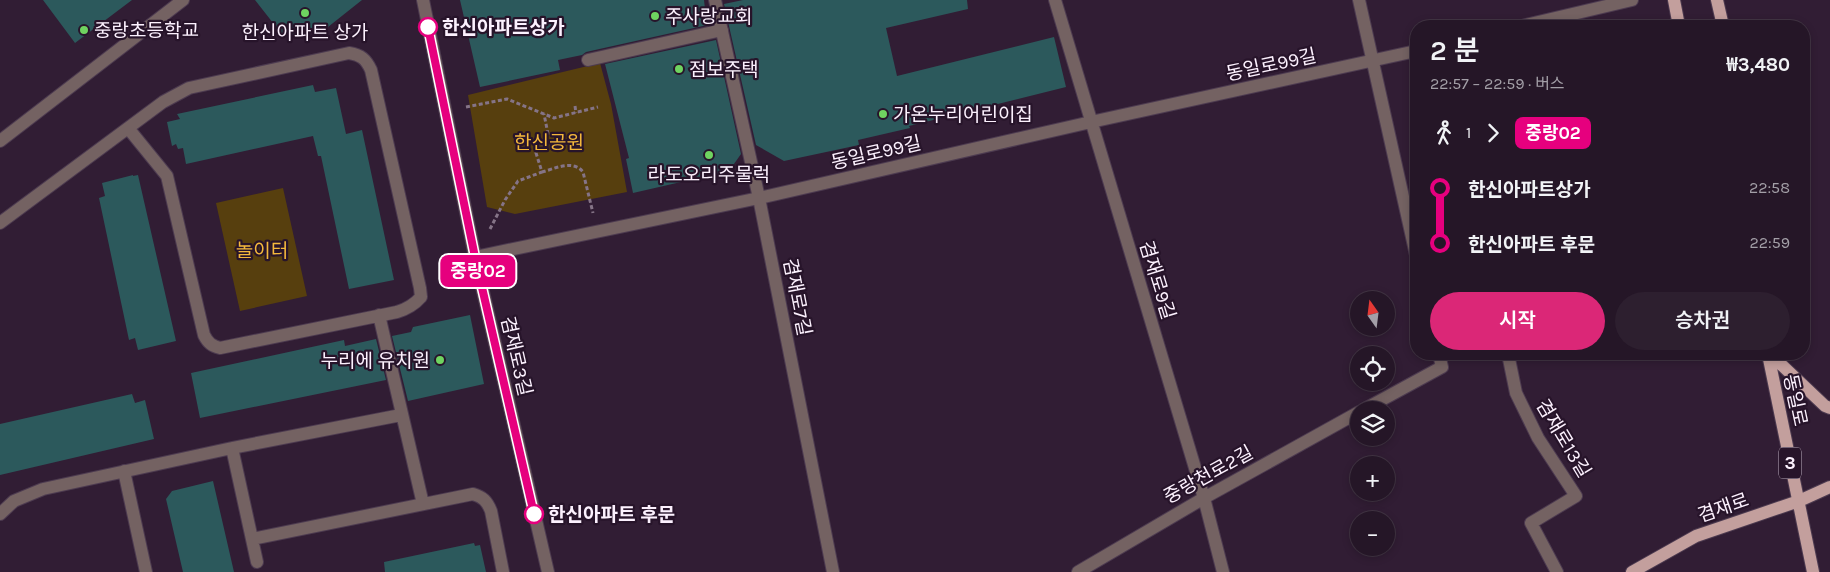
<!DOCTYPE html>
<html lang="ko">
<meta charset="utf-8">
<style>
body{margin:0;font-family:Karla,"Noto Sans KR",sans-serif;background:#2d1f2f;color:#f1f3f6;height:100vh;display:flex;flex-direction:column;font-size:19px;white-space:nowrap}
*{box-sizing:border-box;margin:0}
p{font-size:16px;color:#a39fa7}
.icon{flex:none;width:28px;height:28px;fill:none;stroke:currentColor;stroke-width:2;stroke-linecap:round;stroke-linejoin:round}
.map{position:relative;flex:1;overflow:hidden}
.drawer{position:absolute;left:1410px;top:20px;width:400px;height:340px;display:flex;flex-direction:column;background:#251627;border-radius:20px;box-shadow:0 2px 8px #0003,0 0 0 1px #423544}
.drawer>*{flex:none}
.badge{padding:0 10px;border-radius:8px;font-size:18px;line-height:32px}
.needle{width:32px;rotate:346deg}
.tools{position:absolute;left:1350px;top:291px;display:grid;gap:10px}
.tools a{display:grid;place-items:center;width:45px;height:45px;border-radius:50%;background:#251627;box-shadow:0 2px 8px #0003,0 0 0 1px #423544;font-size:25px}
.map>.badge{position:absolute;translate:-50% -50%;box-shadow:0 0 0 2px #fff}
.legs{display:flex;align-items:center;gap:8px;height:55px;padding:0 20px;font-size:16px}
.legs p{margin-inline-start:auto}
.headline{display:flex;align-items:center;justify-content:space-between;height:85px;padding:0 20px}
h1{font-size:28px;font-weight:600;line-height:38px}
.primary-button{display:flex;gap:10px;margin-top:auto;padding:10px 20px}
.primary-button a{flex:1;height:58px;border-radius:30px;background:#db2777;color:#fff;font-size:20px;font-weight:600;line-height:58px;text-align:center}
.primary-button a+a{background:#2d1f2f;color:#f1f3f6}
ul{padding:0 20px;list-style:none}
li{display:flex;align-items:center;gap:18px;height:55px;font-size:19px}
li i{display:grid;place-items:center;width:8px;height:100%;margin:0 6px;background:currentColor}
li i::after{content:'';width:12px;height:12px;margin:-6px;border:4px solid;border-radius:50%;background:#251627}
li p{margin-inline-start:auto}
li:first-child i{background:linear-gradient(#0000 50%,currentColor 0)}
li:last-child i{background:linear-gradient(currentColor 50%,#0000 0)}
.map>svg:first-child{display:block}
.green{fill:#573f0e}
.building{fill:#2c595c}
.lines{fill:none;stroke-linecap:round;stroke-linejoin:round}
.minor-casing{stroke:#4d3b50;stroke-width:14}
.major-casing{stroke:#4d3b50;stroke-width:14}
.path{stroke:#857487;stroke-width:3;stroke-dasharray:4 2.5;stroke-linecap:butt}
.minor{stroke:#746262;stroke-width:12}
.major{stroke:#c39f9d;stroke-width:12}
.line-1-casing{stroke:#fff;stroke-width:11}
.line-1{stroke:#e6007e;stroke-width:8}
.poi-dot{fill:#6fd360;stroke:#27142a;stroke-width:2}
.stop-1-dot{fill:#fff;stroke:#e6007e;stroke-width:2.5}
.labels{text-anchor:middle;stroke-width:4.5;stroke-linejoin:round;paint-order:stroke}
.shield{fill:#27142a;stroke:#bcafbe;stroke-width:1}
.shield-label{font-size:18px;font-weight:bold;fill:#fcf1fe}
.poi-label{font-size:19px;fill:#fcf1fe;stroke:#27142a;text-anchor:start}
.stop-label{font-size:19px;font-weight:bold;fill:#fcf1fe;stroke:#27142a;text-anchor:start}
.street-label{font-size:19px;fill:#fcf1fe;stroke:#27142a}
.park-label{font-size:19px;fill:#f4b83c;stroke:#27142a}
</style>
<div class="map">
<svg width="1830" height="572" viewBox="0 0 1830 572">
<rect width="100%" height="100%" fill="#311d34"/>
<path class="green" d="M 600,63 L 611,104 L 627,192 L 515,214 L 487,207 L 468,95 Z
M 283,188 L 307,296 L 240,311 L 216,203 Z"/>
<path class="building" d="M 43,0 L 132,0 L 75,43 Z
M 255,0 L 362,0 L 328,27 L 284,37 Z
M 460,0 L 704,0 L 705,9 L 708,8 L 712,24 L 586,52 L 582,55 L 558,60 L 560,70 L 480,87 Z
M 743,0 L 967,0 L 968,9 L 886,28 L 897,76 L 1054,37 L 1066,87 L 909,126 L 910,128 L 858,140 L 859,145 L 784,161 L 756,145 L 724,4 Z
M 716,40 L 741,154 L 729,171 L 633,193 L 626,159 L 629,158 L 605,64 Z
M 313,85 L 315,92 L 336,88 L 346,134 L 362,130 L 394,280 L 349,289 L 321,156 L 318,156 L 313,136 L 186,164 L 183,148 L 178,149 L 176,144 L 172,146 L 167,122 L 180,119 L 177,114 Z
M 133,175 L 133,176 L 138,175 L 176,341 L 138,350 L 135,338 L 129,340 L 99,198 L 105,196 L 102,183 Z
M 470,315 L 484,384 L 408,401 L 392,336 L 411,332 L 413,327 Z
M 376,339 L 386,380 L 200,418 L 191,373 L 344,340 L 345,346 Z
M 132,394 L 135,403 L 145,400 L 154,439 L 0,475 L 0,424 Z
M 213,481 L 234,572 L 183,572 L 166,499 L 172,491 Z
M 474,543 L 475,546 L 480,545 L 486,572 L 385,572 L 384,562 Z"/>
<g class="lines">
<defs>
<path id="minor" d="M 423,0 L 475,257 L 548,572
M 715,0 L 759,198 L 833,572
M 1055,0 L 1204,498 L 1223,572
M 1359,0 L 1416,255
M 1522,26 L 1632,0
M 588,60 L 722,30
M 0,141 L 183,0
M 0,223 L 163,102 L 189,88 L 349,53 C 361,55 366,59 371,70 L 420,288 L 421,297 C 414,305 407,309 397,312 L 220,348 C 212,346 208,343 204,335 L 167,176 L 128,128
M 475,257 L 759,198 L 1091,122 L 1416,51
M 379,315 L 423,504
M 1508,354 L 1516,393 L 1538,438 L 1576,496 L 1531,523 L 1557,572
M 1363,410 L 1442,367 L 1439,354
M 232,448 L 257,562
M 124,471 L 146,572
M 0,514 L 14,501 L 43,489 L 232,448 L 401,415
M 252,539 L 473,494 C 483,497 487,501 491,511 L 503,572
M 1078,572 L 1204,498 L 1359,412"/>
<path id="major" d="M 1674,0 L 1679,26
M 1717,0 L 1723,26
M 1768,354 L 1813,572
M 1770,354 L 1825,406 L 1830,408
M 1632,572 L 1696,536 L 1799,501 L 1830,487"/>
</defs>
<use href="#minor" class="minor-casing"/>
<use href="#major" class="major-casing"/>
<path class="path" d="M 575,106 L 576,113
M 466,107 L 507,99 L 554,118 L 598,107
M 542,172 C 554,169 573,159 583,172 L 593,213
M 490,229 L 505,200 L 518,181 L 542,172 L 536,153 L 548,134 L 544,114"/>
<use href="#minor" class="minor"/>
<use href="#major" class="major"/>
</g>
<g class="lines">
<defs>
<path id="line-1" d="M 428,27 L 475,257 L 534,514"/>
</defs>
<use href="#line-1" class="line-1-casing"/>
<use href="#line-1" class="line-1"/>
</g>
<g class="poi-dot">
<circle cx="305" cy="13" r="5"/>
<circle cx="655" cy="16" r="5"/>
<circle cx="84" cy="30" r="5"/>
<circle cx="679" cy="69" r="5"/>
<circle cx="883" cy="114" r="5"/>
<circle cx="709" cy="155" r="5"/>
<circle cx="440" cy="360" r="5"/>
</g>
<g class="stop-1-dot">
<circle cx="428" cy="27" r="9"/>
<circle cx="534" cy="514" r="9"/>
</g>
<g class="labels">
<rect class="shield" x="1779" y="447.5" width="22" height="31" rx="4"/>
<g class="shield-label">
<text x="1790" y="469">3</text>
</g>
<g class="poi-label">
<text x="665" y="23">주사랑교회</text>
<text x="94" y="37">중랑초등학교</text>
<text x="305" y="39" text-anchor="middle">한신아파트 상가</text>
<text x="689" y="76">점보주택</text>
<text x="893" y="121">가온누리어린이집</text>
<text x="709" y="181" text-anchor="middle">라도오리주물럭</text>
<text x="430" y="367" text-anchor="end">누리에 유치원</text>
</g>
<g class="stop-label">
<text x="442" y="34">한신아파트상가</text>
<text x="548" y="521">한신아파트 후문</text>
</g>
<g class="street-label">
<text transform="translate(1271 64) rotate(-12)" y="7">동일로99길</text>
<text transform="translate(876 152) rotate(-13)" y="7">동일로99길</text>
<text transform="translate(1158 280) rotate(73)" y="7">겸재로9길</text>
<text transform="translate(798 297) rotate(79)" y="7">겸재로7길</text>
<text transform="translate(517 356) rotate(77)" y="7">겸재로3길</text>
<text transform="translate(1796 400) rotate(78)" y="7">동일로</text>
<text transform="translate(1564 438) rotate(59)" y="7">겸재로13길</text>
<text transform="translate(1208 474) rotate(-29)" y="7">중랑천로2길</text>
<text transform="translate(1723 507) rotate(-19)" y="7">겸재로</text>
</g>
<g class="park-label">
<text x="549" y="149">한신공원</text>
<text x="262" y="257">놀이터</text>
</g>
</g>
</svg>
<div class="tools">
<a><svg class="needle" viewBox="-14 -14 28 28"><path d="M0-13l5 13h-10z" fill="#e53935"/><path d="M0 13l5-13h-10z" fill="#a39fa7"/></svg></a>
<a><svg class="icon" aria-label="locate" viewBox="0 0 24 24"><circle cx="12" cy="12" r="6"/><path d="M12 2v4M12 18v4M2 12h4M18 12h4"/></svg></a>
<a><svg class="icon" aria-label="layers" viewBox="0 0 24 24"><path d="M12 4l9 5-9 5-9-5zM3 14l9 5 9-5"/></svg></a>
<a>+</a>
<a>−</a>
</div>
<b class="badge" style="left:478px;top:271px;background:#e6007e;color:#fff">중랑02</b>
<section class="drawer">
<div class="headline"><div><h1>2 분</h1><p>22:57 – 22:59 · 버스</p></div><b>₩3,480</b></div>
<div class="legs"><svg class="icon" aria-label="walk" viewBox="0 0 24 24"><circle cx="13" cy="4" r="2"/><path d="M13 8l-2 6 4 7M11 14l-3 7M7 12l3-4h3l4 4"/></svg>1<svg class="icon" aria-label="forward" viewBox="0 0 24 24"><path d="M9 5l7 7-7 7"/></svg><b class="badge" style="background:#e6007e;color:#fff">중랑02</b></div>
<ul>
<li><i style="color:#e6007e"></i><b>한신아파트상가</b><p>22:58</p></li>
<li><i style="color:#e6007e"></i><b>한신아파트 후문</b><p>22:59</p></li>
</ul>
<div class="primary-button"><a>시작</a><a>승차권</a></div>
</section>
</div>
